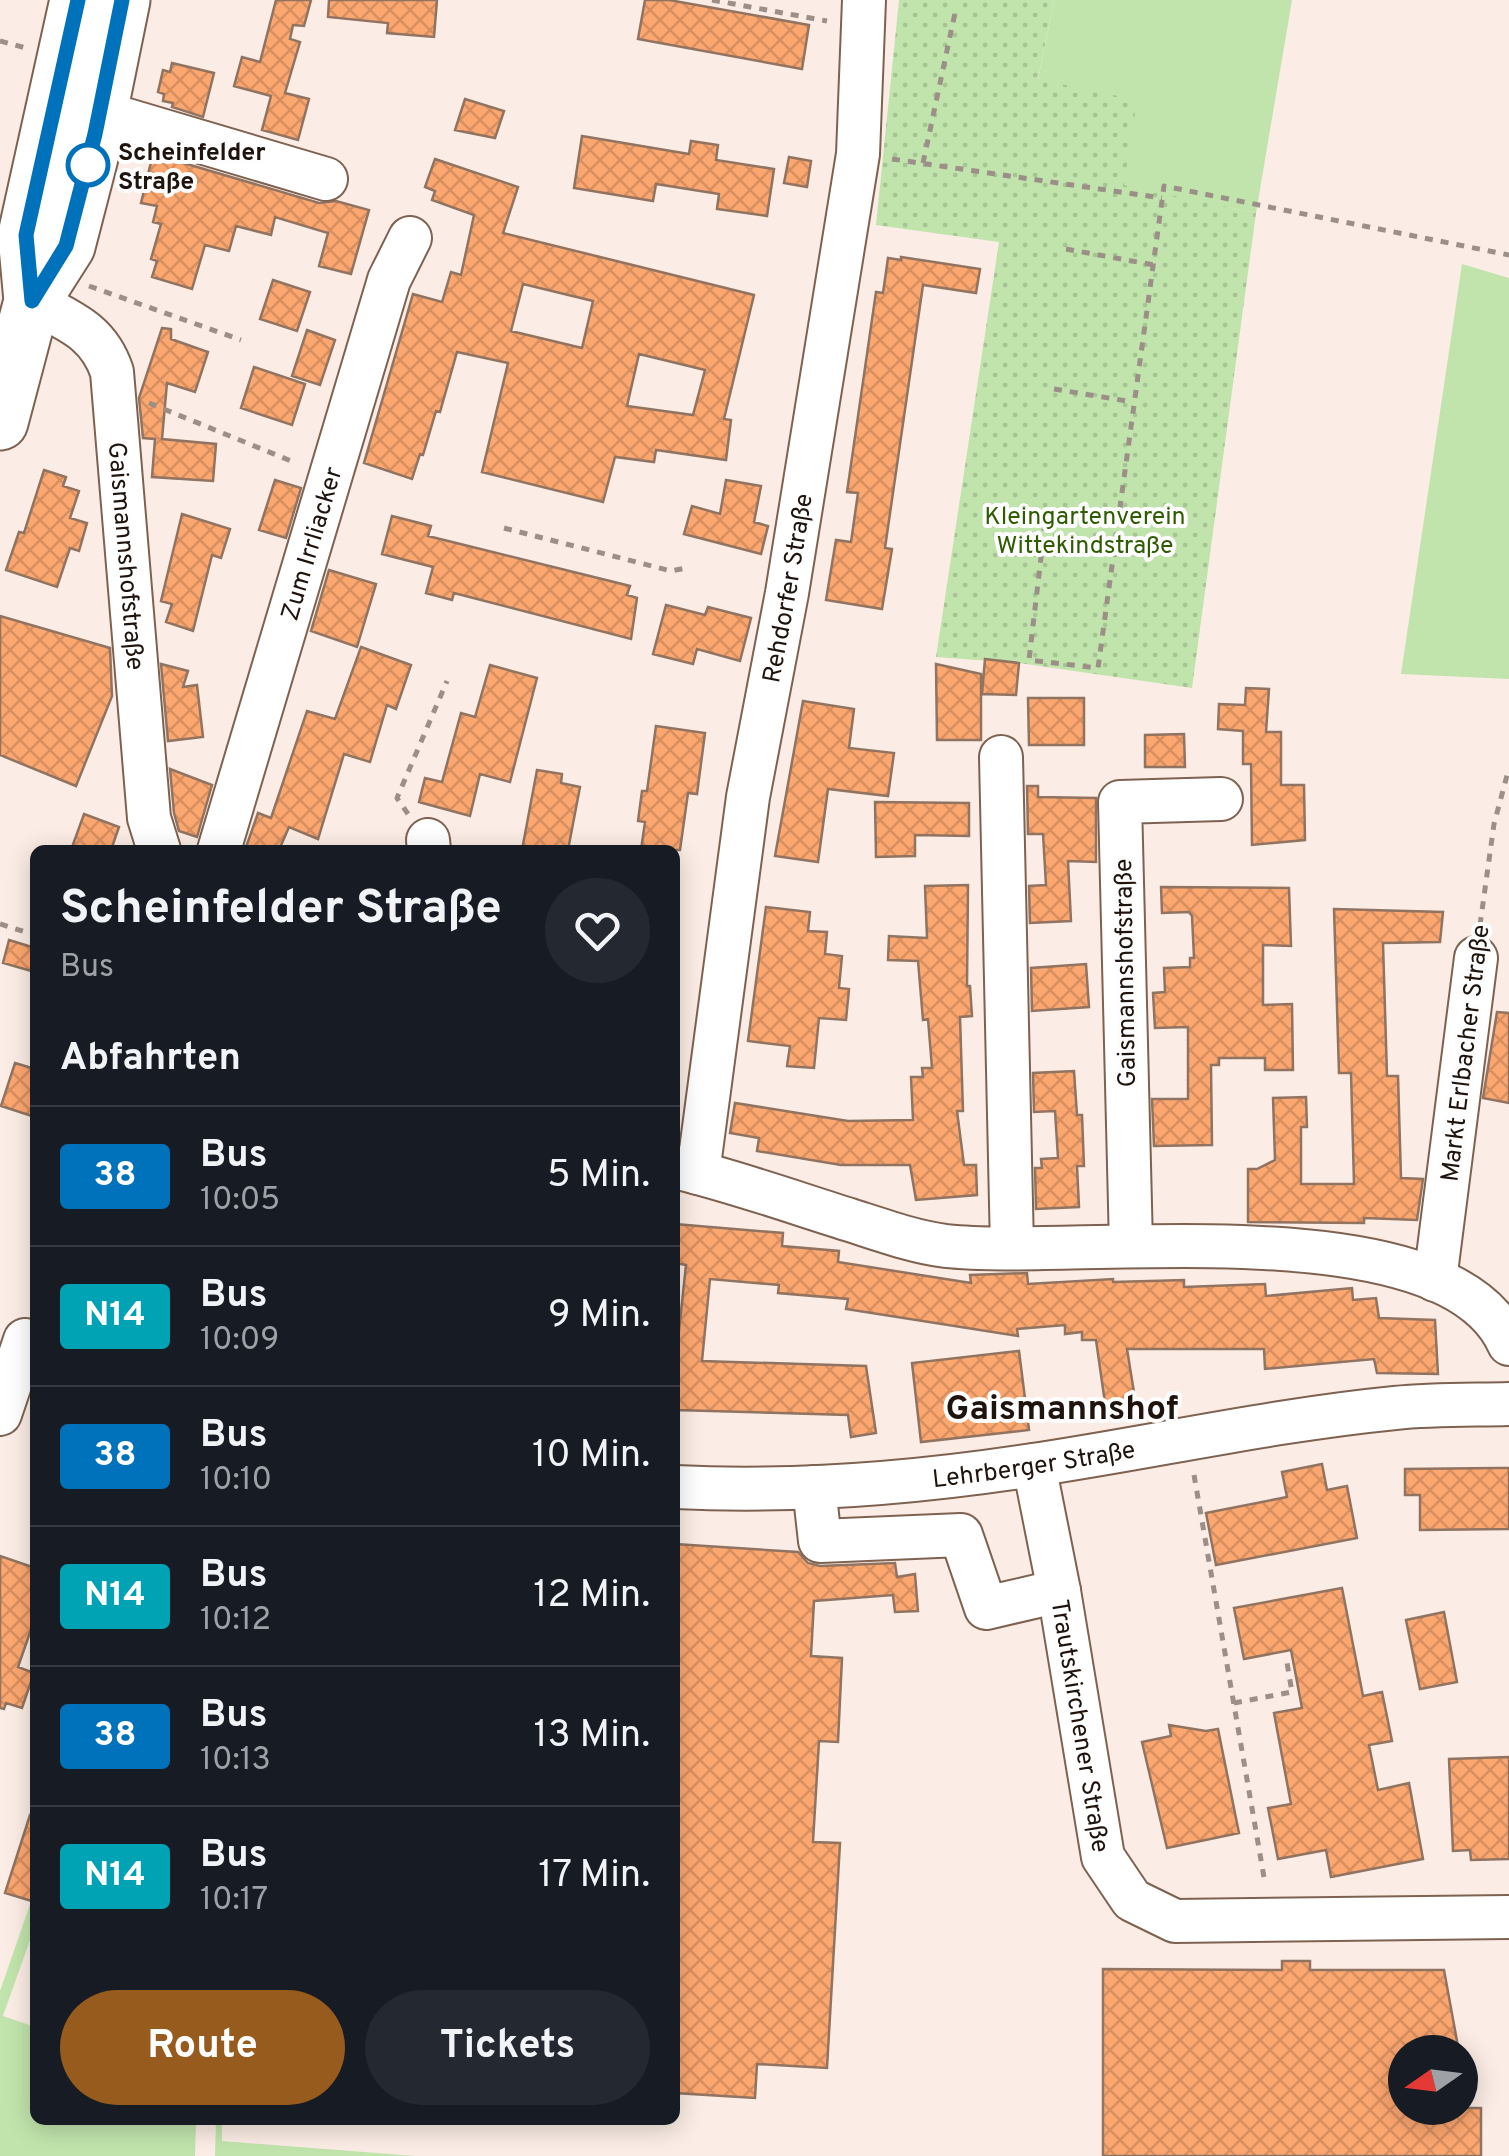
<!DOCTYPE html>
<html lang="de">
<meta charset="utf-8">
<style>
body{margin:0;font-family:Overpass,sans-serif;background:#242831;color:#f1f3f6;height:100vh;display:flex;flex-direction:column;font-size:38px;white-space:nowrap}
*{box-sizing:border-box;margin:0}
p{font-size:32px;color:#9ea1a6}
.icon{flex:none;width:55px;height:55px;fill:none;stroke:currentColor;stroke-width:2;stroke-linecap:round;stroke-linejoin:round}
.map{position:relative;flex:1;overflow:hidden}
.drawer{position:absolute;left:30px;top:845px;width:650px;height:1280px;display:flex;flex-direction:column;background:#171b24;border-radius:15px;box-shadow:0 5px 25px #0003}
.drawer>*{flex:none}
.badge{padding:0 20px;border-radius:8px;font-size:35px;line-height:65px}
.needle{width:65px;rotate:256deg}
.fabs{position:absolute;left:1388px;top:2035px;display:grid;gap:20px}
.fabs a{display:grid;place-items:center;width:90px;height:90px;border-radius:50%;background:#171b24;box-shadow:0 5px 25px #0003;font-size:50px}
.map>.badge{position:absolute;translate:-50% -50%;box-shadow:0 0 0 5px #fff}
h2{padding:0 30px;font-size:38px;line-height:90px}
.round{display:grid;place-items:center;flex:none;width:105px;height:105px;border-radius:52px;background:#242831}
.head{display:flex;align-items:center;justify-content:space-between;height:170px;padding:0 30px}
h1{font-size:48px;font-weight:700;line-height:75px}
.action{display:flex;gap:20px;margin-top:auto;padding:20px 30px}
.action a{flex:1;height:115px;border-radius:60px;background:#975b1d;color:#fff;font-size:40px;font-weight:700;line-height:115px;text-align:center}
.action a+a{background:#242831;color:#f1f3f6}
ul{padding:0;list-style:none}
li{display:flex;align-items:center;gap:30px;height:140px;padding:0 30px;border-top:2px solid #363941}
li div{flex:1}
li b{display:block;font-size:38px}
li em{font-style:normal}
li .badge{min-width:110px;font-weight:700;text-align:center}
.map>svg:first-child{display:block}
.grass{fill:#c1e4ac}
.garden{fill:url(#garden-dots)}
.building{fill:url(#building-cross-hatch);stroke:#907361;stroke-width:2.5;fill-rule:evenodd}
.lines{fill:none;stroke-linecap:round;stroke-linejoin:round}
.minor-casing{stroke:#7e6251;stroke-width:46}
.major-casing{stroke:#7e6251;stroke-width:59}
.path{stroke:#9c8f88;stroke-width:5;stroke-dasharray:8 8;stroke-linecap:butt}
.minor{stroke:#fff;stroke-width:42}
.major{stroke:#fff;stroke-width:55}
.line-casing{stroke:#fff;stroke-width:22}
.line{stroke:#0072bc;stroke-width:15}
.stop-dot{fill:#fff;stroke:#0072bc;stroke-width:5}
.labels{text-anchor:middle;stroke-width:8;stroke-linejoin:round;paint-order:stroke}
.stop-label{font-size:25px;font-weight:bold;fill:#1e130d;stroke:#fdfdfd;text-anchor:start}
.park-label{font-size:25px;fill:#2f5c00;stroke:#fdfdfd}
.street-label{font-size:25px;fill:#1e130d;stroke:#fdfdfd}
.district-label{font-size:35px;font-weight:bold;fill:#1e130d;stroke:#fdfdfd}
</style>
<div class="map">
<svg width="1509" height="2156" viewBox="0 0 1509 2156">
<defs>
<pattern id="garden-dots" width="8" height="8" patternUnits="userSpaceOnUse" patternTransform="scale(2.5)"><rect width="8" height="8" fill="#c1e4ac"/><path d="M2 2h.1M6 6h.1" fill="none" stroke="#a5c393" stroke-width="1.8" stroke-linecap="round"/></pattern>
<pattern id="building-cross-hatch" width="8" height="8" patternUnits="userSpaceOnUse" patternTransform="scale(2.5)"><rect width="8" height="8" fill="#fda770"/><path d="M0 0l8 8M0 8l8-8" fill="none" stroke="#d88f60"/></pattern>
</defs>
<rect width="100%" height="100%" fill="#fbede5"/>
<path class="grass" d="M 1054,0 L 1292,0 L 1256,213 L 1124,186 L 1038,80 Z
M 1462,264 L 1509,278 L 1509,679 L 1401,674 Z
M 35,1890 L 35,1926 L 3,2016 L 35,2027 L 35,2120 L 196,2120 L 195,2156 L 0,2156 L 0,1991 Z
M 216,2120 L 222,2120 L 222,2141 L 416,2156 L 215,2156 Z"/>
<path class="garden" d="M 899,0 L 1054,0 L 1038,79 L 1137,100 L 1124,185 L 1256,213 L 1192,688 L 1019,663 L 936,657 L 999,242 L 876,225 Z"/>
<path class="building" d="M 276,0 L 311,0 L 304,26 L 293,25 L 290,39 L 300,42 L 285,93 L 309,99 L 298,140 L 262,130 L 271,96 L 234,86 L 242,57 L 260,62 Z
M 329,0 L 437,0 L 434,37 L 387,33 L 388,23 L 328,17 Z
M 645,0 L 669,0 L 809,25 L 802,69 L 638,39 Z
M 172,63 L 214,73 L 203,117 L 172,107 L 173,103 L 163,101 L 164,94 L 158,92 L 163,70 L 170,72 Z
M 465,99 L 504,111 L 495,138 L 455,130 Z
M 582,136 L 689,154 L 691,141 L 718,145 L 716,160 L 774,169 L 767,216 L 717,209 L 719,194 L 656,184 L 653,201 L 574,188 Z
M 153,154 L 319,203 L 336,201 L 369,210 L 351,274 L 319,266 L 328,233 L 275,217 L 271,235 L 236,226 L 229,251 L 205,245 L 192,289 L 152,277 L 157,261 L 151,259 L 161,224 L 153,222 L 157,206 L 141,203 Z
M 789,157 L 811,161 L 807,187 L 784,183 Z
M 435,159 L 518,187 L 503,233 L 754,295 L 724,419 L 731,420 L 726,460 L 656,450 L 654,462 L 615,457 L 603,502 L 482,472 L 508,363 L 457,352 L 440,412 L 436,411 L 423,455 L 420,454 L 412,479 L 364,463 L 413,294 L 442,302 L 451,272 L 461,275 L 474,215 L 432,200 L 435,191 L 425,187 ZM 523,284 L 593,301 L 582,348 L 511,331 ZM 639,354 L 705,370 L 693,415 L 627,406 Z
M 901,257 L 980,269 L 976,293 L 923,285 L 885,548 L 892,549 L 882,609 L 826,600 L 836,540 L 851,542 L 858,493 L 847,492 L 876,292 L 883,293 L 888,258 L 901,260 Z
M 273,280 L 310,292 L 297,331 L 260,319 Z
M 162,328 L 171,329 L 171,339 L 208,352 L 195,392 L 167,383 L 162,439 L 216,444 L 213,481 L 152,477 L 155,439 L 143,438 L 139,398 Z
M 307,330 L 335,340 L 320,385 L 292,376 Z
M 254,367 L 305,384 L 292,425 L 241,408 Z
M 44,470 L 66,477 L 63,486 L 79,491 L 70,518 L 87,523 L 79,551 L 70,548 L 57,587 L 6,570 L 19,532 L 24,533 Z
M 275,480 L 301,488 L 286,538 L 259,530 Z
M 726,480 L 761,486 L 754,522 L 768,526 L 761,554 L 684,534 L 692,506 L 720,514 Z
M 182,514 L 230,529 L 221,558 L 212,555 L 193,631 L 166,622 L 172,604 L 161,601 Z
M 392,516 L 431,526 L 428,536 L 630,586 L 627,595 L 637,598 L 631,639 L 454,593 L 452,600 L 426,593 L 433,567 L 382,554 Z
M 329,570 L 376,584 L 357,647 L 311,631 Z
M 666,605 L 705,615 L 708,607 L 751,618 L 740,661 L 697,649 L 693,664 L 653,654 Z
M 0,616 L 110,648 L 112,696 L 76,786 L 0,755 Z
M 361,647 L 411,665 L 396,709 L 387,705 L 370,762 L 344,754 L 318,839 L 289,827 L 279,850 L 245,850 L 258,813 L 271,818 L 307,711 L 335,719 Z
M 985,659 L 1019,663 L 1016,695 L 982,694 Z
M 161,664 L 188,671 L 183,687 L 197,685 L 203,737 L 168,741 Z
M 936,664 L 981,674 L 981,740 L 937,740 Z
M 490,665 L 537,678 L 510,782 L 480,774 L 470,816 L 419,802 L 425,778 L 442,782 L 461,713 L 475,717 Z
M 1246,688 L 1269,689 L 1266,732 L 1281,732 L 1281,785 L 1304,785 L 1305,840 L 1252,845 L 1251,764 L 1243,764 L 1243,731 L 1218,729 L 1219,704 L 1245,705 Z
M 1028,698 L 1084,698 L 1084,745 L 1029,745 Z
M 803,701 L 854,709 L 849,748 L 894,753 L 888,796 L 828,789 L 818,862 L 775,856 Z
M 656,726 L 705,733 L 697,794 L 688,793 L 680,850 L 641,850 L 645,822 L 638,821 L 642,791 L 647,791 Z
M 1184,734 L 1185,767 L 1145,767 L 1145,735 Z
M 170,769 L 212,785 L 197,837 L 179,831 L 174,813 Z
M 537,770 L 562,774 L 561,783 L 580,787 L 568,850 L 522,850 Z
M 1027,786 L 1038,786 L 1038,797 L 1096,798 L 1096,862 L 1068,861 L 1071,921 L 1030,923 L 1029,886 L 1046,885 L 1043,834 L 1028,834 Z
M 875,802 L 969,803 L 969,836 L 915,835 L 915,856 L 876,857 Z
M 84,814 L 119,827 L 111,850 L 71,850 Z
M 968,885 L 967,986 L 970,986 L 972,1016 L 960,1017 L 963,1111 L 957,1111 L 964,1165 L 976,1165 L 977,1195 L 916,1200 L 910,1165 L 841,1165 L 757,1151 L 759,1138 L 730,1133 L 735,1103 L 848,1121 L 913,1120 L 911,1077 L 923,1077 L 922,1068 L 932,1068 L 928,1019 L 923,1020 L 918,961 L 888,960 L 889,936 L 927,938 L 925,886 Z
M 1161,887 L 1289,888 L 1291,946 L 1263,945 L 1263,1005 L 1292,1004 L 1293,1070 L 1265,1070 L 1265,1058 L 1219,1058 L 1219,1065 L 1211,1065 L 1212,1145 L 1154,1146 L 1152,1099 L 1188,1099 L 1188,1027 L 1155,1028 L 1153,993 L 1165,992 L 1164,968 L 1190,967 L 1190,958 L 1194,958 L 1192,916 L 1189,912 L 1162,913 Z
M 766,907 L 810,912 L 808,931 L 827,932 L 825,954 L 842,956 L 839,988 L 849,989 L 846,1020 L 819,1018 L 814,1068 L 787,1066 L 790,1046 L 748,1041 Z
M 1334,909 L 1443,912 L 1440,942 L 1383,943 L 1387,1076 L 1398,1076 L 1401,1178 L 1423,1179 L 1417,1220 L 1364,1218 L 1364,1223 L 1248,1222 L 1248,1169 L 1257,1169 L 1275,1160 L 1273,1098 L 1306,1097 L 1307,1127 L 1301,1127 L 1301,1184 L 1354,1184 L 1351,1073 L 1339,1073 Z
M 9,940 L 35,948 L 35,972 L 3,963 Z
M 1086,964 L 1089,1007 L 1032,1011 L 1031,968 Z
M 1497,1012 L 1509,1013 L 1509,1103 L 1483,1098 Z
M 15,1063 L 35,1069 L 35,1117 L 1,1106 Z
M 1074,1071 L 1077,1115 L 1082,1115 L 1084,1166 L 1077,1166 L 1079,1207 L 1036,1209 L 1035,1168 L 1042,1168 L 1041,1159 L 1058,1158 L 1055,1111 L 1034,1112 L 1033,1073 Z
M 675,1224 L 783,1233 L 782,1246 L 839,1251 L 838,1262 L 971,1283 L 970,1275 L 1027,1273 L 1028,1284 L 1113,1279 L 1113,1282 L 1184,1280 L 1184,1287 L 1265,1284 L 1266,1296 L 1352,1288 L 1353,1300 L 1376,1298 L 1379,1318 L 1435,1320 L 1438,1374 L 1377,1373 L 1374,1359 L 1265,1369 L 1264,1349 L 1127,1349 L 1137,1411 L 1107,1417 L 1096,1340 L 1082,1340 L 1082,1332 L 1065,1334 L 1065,1325 L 1017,1329 L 1018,1336 L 846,1309 L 848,1299 L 778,1293 L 779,1285 L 710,1279 L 702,1361 L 866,1366 L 876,1433 L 851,1437 L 848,1415 L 675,1410 L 675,1367 L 686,1265 L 675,1263 Z
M 1019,1351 L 1029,1430 L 921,1442 L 912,1363 Z
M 1322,1464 L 1327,1490 L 1347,1486 L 1357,1538 L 1216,1565 L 1206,1513 L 1287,1497 L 1282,1472 Z
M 1496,1468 L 1509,1468 L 1509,1529 L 1420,1530 L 1420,1495 L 1405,1495 L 1405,1469 Z
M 675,1544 L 798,1552 L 808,1563 L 820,1566 L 895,1563 L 897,1577 L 915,1574 L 918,1611 L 895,1612 L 893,1595 L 814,1601 L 811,1656 L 842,1658 L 838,1742 L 819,1741 L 813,1842 L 840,1843 L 827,2068 L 757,2064 L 755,2098 L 675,2093 Z
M 0,1556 L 35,1568 L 35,1618 L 18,1667 L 34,1673 L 22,1708 L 6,1703 L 4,1709 L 0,1708 Z
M 1342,1588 L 1363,1696 L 1382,1692 L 1392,1741 L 1369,1745 L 1378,1790 L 1409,1783 L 1423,1859 L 1331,1877 L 1326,1850 L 1278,1859 L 1268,1808 L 1291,1804 L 1274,1713 L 1302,1708 L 1291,1650 L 1244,1659 L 1234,1608 Z
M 1444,1612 L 1457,1682 L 1420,1689 L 1406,1620 Z
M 1169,1725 L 1206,1731 L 1218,1729 L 1239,1833 L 1167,1848 L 1142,1742 L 1171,1736 Z
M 1509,1757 L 1509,1859 L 1471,1860 L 1470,1850 L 1453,1851 L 1449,1759 Z
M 30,1815 L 35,1816 L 35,1902 L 5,1893 Z
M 1282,1961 L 1310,1961 L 1310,1970 L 1444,1970 L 1459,2052 L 1405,2052 L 1405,2108 L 1481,2108 L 1481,2156 L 1103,2156 L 1103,1969 L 1282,1970 Z"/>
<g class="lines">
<defs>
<g id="minor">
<path d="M 100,112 L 326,179"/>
<path id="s1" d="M 32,301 C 68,321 98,330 112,372 L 149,818 L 159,850"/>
<path d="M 1001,757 L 1012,1248"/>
<path d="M 428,840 L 429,850"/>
<path id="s2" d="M 219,850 L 389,280 L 410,238"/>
<path d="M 675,1167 C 734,1181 792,1202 850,1220 C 881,1230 914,1242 946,1246 C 1074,1260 1447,1203 1509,1344"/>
<path id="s3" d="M 698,1173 L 748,797 L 787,593 L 858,154 L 864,0"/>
<path d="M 1131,1245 L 1120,802 L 1221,799"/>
<path d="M 1435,1280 L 1476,958"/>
<path d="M 0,1414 L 25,1340"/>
<path id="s4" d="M 1034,1465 L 1059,1591 L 1103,1857 L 1132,1900 L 1175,1921 L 1509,1917"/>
<path id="s5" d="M 675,1487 C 794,1493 915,1483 1033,1465 C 1153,1447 1273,1420 1395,1408 C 1433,1404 1471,1405 1509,1404"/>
<path d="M 814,1487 L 820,1541 L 961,1535 L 986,1608 L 1059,1591"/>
</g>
<path id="major" d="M 32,301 L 26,235 L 78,0
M 0,422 L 32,301 L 67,246 L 90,157 L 122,0"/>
</defs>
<use href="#minor" class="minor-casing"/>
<use href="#major" class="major-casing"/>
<path class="path" d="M 712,0 L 827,21
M 0,41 L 26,48
M 892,159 L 1162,198
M 923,163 L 955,13
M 1066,249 L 1154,265
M 89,286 L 241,340
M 1054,389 L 1133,402
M 149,403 L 296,463
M 1045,523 L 1029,660 L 1098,668 L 1164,186 L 1509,255
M 504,528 L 671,571 L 686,568
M 408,814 L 397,798 L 447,681
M 0,924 L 35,935
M 1480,925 L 1494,824 L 1509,768
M 1194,1475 L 1265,1883
M 1234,1703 L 1292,1692 L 1286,1657"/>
<use href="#minor" class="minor"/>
<use href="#major" class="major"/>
</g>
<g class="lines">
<defs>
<path id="line" d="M 78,0 L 26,235 L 32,301 L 66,246 L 95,134 L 122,0"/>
</defs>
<use href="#line" class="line-casing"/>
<use href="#line" class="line"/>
</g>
<circle class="stop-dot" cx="88" cy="165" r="20"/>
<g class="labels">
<g class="stop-label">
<text x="118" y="160">Scheinfelder<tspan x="118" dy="29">Straße</tspan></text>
</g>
<g class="park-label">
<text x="1085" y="524">Kleingartenverein<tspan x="1085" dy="29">Wittekindstraße</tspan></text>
</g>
<g class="street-label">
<text dy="9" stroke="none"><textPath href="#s2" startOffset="320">Zum Irrliacker</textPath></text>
<text dy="9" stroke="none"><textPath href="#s1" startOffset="295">Gaismannshofstraße</textPath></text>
<text dy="9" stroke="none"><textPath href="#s3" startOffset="592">Rehdorfer Straße</textPath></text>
<text transform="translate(1124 973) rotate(-91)" y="9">Gaismannshofstraße</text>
<text transform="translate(1464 1053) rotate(-83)" y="9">Markt Erlbacher Straße</text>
<text dy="9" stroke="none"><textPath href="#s5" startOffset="360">Lehrberger Straße</textPath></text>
<text dy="9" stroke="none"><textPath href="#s4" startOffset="265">Trautskirchener Straße</textPath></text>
</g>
<g class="district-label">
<text x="1062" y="1419">Gaismannshof</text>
</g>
</g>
</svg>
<div class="fabs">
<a><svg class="needle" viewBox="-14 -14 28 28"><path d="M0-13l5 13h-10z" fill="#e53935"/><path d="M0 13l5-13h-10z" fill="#9ea1a6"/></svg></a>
</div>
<section class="drawer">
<div class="head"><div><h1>Scheinfelder Straße</h1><p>Bus</p></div><a class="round"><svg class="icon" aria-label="heart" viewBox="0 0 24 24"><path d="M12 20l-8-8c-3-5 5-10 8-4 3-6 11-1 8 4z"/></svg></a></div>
<h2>Abfahrten</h2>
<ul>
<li><span class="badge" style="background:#0072bc;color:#fff">38</span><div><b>Bus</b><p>10:05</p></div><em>5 Min.</em></li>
<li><span class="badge" style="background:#00a3b4;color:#fff">N14</span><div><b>Bus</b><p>10:09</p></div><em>9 Min.</em></li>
<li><span class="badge" style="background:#0072bc;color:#fff">38</span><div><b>Bus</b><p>10:10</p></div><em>10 Min.</em></li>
<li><span class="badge" style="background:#00a3b4;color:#fff">N14</span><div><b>Bus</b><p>10:12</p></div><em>12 Min.</em></li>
<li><span class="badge" style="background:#0072bc;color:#fff">38</span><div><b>Bus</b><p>10:13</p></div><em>13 Min.</em></li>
<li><span class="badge" style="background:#00a3b4;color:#fff">N14</span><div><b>Bus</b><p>10:17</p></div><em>17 Min.</em></li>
</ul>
<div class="action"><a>Route</a><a>Tickets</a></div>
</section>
</div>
